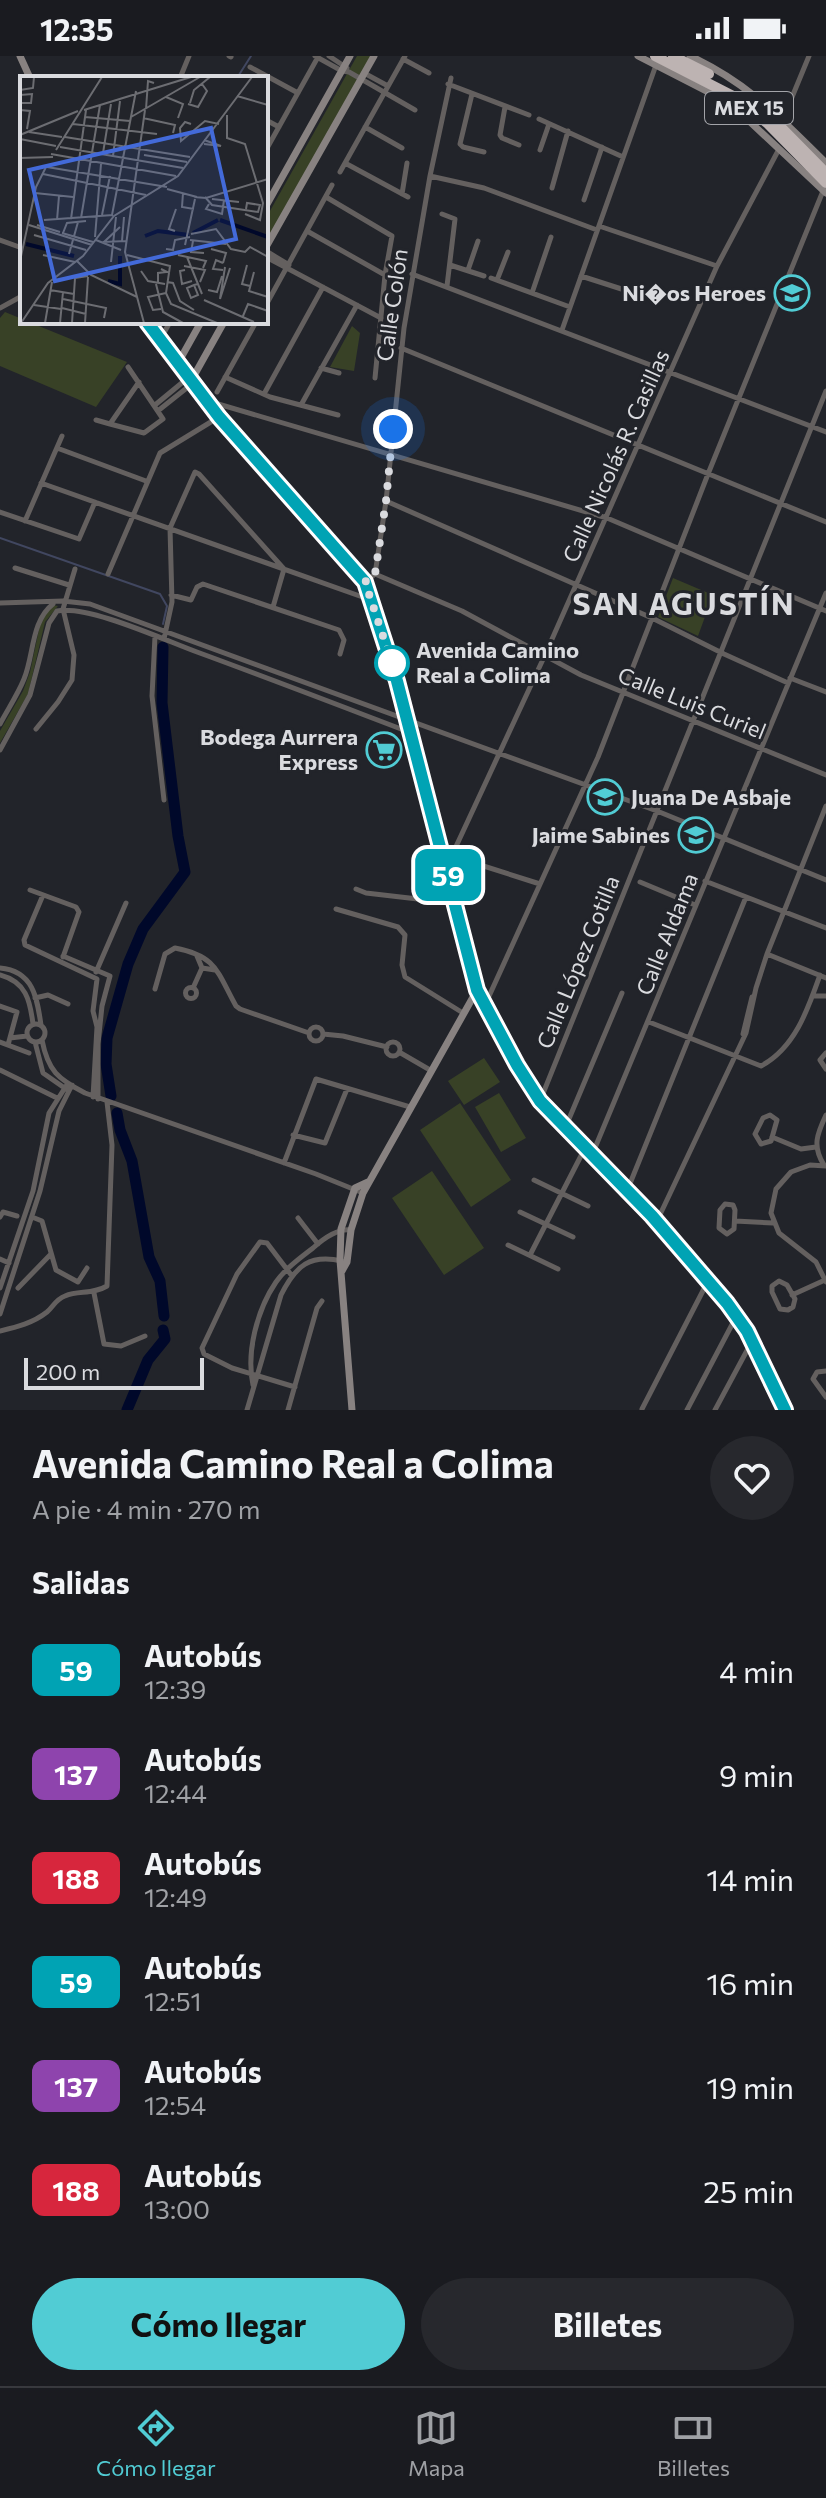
<!DOCTYPE html>
<html lang="es">
<meta charset="utf-8">
<style>
body{margin:0;font-family:Commissioner,sans-serif;background:#27282d;color:#f1f3f6;height:100vh;display:flex;flex-direction:column;font-size:30px;white-space:nowrap}
*{box-sizing:border-box;margin:0}
p{font-size:26px;color:#9fa1a5}
.icon{flex:none;width:44px;height:44px;fill:none;stroke:currentColor;stroke-width:2;stroke-linecap:round;stroke-linejoin:round}
.map{position:relative;height:1354px;overflow:hidden}
.sheet{display:flex;flex-direction:column;background:#1a1b20;flex:1}
.sheet>*{flex:none}
.badge{padding:0 16px;border-radius:12px;font-size:28px;line-height:52px}
.scale{position:absolute;left:24px;bottom:20px;width:180px;box-sizing:border-box;padding-left:8px;border:4px solid #dadbdf;border-top:0;font-size:22px;line-height:28px;white-space:nowrap;color:#dadbdf;-webkit-text-stroke:6px #22242a;paint-order:stroke}
.you{position:absolute;width:40px;height:40px;margin:-20px;border:6px solid #fff;border-radius:50%;background:#1a73e8;box-shadow:0 0 0 12px #1a73e833}
.map>.badge{position:absolute;translate:-50% -50%;box-shadow:0 0 0 4px #fff}
h2{padding:0 32px;font-size:30px;line-height:72px}
.round{display:grid;place-items:center;flex:none;width:84px;height:84px;border-radius:42px;background:#27282d}
.summary{display:flex;align-items:center;justify-content:space-between;height:136px;padding:0 32px}
h1{font-size:38px;font-weight:700;line-height:60px}
.action{display:flex;gap:16px;margin-top:auto;padding:16px 32px}
.action a{flex:1;height:92px;border-radius:48px;background:#51ccd4;color:#111;font-size:32px;font-weight:700;line-height:92px;text-align:center}
.action a+a{background:#27282d;color:#f1f3f6}
ul{padding:0;list-style:none}
li{display:flex;align-items:center;gap:24px;height:104px;padding:0 32px}
li div{flex:1}
li b{display:block;font-size:30px}
li em{font-style:normal}
li .badge{min-width:88px;font-weight:700;text-align:center}
.status{display:flex;justify-content:space-between;align-items:center;height:56px;padding:0 40px;background:#1a1b20;direction:ltr}
.status svg{height:22px;fill:currentColor}
.tab-bar{display:flex;justify-content:space-around;align-items:center;height:112px;border-top:2px solid #38393e;background:#1a1b20;font-size:22px;color:#9fa1a5}
.tab-bar a{display:grid;justify-items:center;gap:4px}
.tab-bar .active{color:#51ccd4}
.map>svg:first-child{display:block}
.green{fill:#384126}
.lines{fill:none;stroke-linecap:round;stroke-linejoin:round}
.stream{stroke:#414760;stroke-width:2}
.river{stroke:#00082a;stroke-width:11}
.street{stroke:#64605f;stroke-width:5}
.secondary{stroke:#888281;stroke-width:7}
.highway{stroke:#bdb3b2;stroke-width:10}
.line-casing{stroke:#fff;stroke-width:18}
.line{stroke:#00a3b4;stroke-width:12}
.walk{stroke:#dadbdf;stroke-width:8;stroke-dasharray:0 14.4}
.stop-dot{fill:#fff;stroke:#00a3b4;stroke-width:4}
.labels{text-anchor:middle;stroke-width:6;stroke-linejoin:round;paint-order:stroke}
.shield{fill:#22242a;stroke:#a3a4a9;stroke-width:2}
.shield-label{font-size:20px;font-weight:bold;fill:#dadbdf}
.poi-label{font-size:22px;font-weight:bold;fill:#dadbdf;stroke:#22242a;text-anchor:end}
.street-label{font-size:22px;fill:#dadbdf;stroke:#22242a}
.stop-label{font-size:22px;font-weight:bold;fill:#dadbdf;stroke:#22242a;text-anchor:start}
.district-label{font-size:30px;font-weight:bold;letter-spacing:2px;fill:#dadbdf;stroke:#22242a}
.inset-river{fill:none;stroke:#00082a;stroke-width:4}
.inset-road{fill:none;stroke:#6c6d72;stroke-width:2}
.view{fill:#436ad9;fill-opacity:0.15;stroke:#436ad9;stroke-width:4}
.inset-edge{fill:none;stroke:#dadbdf;stroke-width:4}
</style>
<div class="status"><b>12:35</b><svg viewBox="0 0 49 12"><path d="M0 12V9h3v3zM5 12V6h3v6zM10 12V3h3v9zM15 12V0h3v12zM26 1h20v11H26zM47 4h2v5h-2z"/></svg></div>
<div class="map">
<svg width="826" height="1354" viewBox="0 0 826 1354">
<rect width="100%" height="100%" fill="#22242a"/>
<path class="green" d="M 357,0 L 371,0 L 266,187 L 266,162 Z
M 5,256 L 22,263 L 22,266 L 29,266 L 127,306 L 96,351 L 0,310 L 0,262 Z
M 352,270 L 360,277 L 354,315 L 330,311 Z
M 673,522 L 713,539 L 698,580 L 658,561 Z
M 52,549 L 58,550 L 45,566 L 28,638 L 0,687 L 0,675 L 23,635 L 30,616 L 41,564 Z
M 484,1002 L 500,1026 L 464,1049 L 448,1025 Z
M 499,1037 L 526,1082 L 501,1096 L 475,1051 Z
M 460,1047 L 511,1124 L 471,1151 L 420,1074 Z
M 432,1115 L 484,1192 L 444,1219 L 392,1142 Z"/>
<g class="lines">
<path class="stream" d="M 237,22 L 251,0
M 0,482 L 160,538 L 167,550 L 163,568
M 162,588 L 163,591"/>
<path class="river" d="M 111,1040 L 106,1008 L 107,982 L 128,908 L 143,873 L 185,816 L 178,780 L 162,647 L 163,591
M 117,1057 L 120,1074 L 132,1105 L 149,1201 L 160,1225 L 164,1260
M 127,1354 L 148,1304 L 165,1283 L 163,1274"/>
<path class="street" d="M 229,0 L 231,1
M 315,0 L 342,15 L 349,16 L 415,54
M 329,0 L 347,12
M 403,3 L 429,17
M 250,11 L 298,37
M 364,17 L 388,30
M 180,22 L 189,0
M 448,28 L 529,59
M 472,38 L 460,88 L 463,91 L 484,96
M 505,51 L 500,79 L 502,82 L 519,89
M 539,63 L 623,101
M 783,63 L 809,0
M 266,64 L 279,71
M 365,71 L 402,92
M 266,94 L 318,1
M 540,94 L 549,68
M 345,107 L 408,141
M 340,116 L 405,0
M 430,120 L 484,132 L 597,174
M 552,132 L 568,75
M 402,138 L 407,107
M 326,141 L 392,180 L 385,219 L 375,322
M 584,144 L 602,91
M 442,158 L 455,163 L 447,230
M 599,170 L 717,210
M 307,175 L 385,219
M 0,184 L 22,192
M 266,195 L 289,209
M 266,201 L 381,262
M 450,209 L 484,220
M 468,214 L 478,185
M 412,218 L 826,376
M 581,220 L 634,237
M 491,222 L 570,251
M 497,224 L 508,196
M 532,237 L 551,181
M 266,249 L 332,129
M 0,252 L 22,240
M 562,274 L 656,9
M 165,275 L 170,266
M 401,292 L 826,466
M 321,312 L 339,317
M 225,321 L 270,341 L 338,359
M 217,336 L 256,266
M 264,338 L 323,231
M 208,345 L 607,462 L 826,555
M 155,349 L 189,321
M 301,349 L 357,249
M 159,354 L 193,327
M 96,364 L 110,368 L 139,326
M 110,368 L 144,377 L 163,363 L 128,311
M 57,392 L 146,425
M 41,427 L 371,544
M 386,445 L 652,562 L 724,598 L 788,627
M 0,456 L 79,483 L 95,446
M 25,465 L 62,380
M 15,512 L 69,529
M 108,518 L 160,397 L 219,361
M 375,518 L 462,555 L 581,619 L 826,719
M 365,526 L 375,518 L 386,445 L 404,272 L 430,120 L 451,22
M 171,539 L 191,544 L 197,531 L 203,528 L 339,574 L 344,584 L 340,598
M 0,547 L 63,545 L 90,548 L 657,755 L 826,824
M 155,580 L 152,640 L 164,744
M 164,583 L 172,546 L 170,472 L 195,416 L 199,418 L 284,513 L 273,551
M 790,622 L 826,636
M 0,668 C 8,653 18,638 24,623 C 34,599 31,565 53,548
M 36,673 L 58,646 L 72,624 L 74,599 L 63,553 L 75,513
M 0,694 L 30,639 L 49,567 L 57,555 C 89,549 164,584 197,596 C 268,622 338,649 409,676
M 452,800 L 540,828
M 446,812 L 545,599 L 717,210 L 779,93
M 705,825 L 826,872
M 640,826 L 695,849
M 356,833 L 366,837 L 435,845 L 454,843
M 30,834 L 76,851 L 79,856 L 63,901
M 43,839 L 24,884 L 25,889 L 97,923 L 93,955 L 97,971 L 93,1041
M 336,853 L 398,871 L 405,879 L 402,909 L 405,921 L 463,957
M 767,898 L 826,922
M 63,900 L 110,920 L 102,950 L 98,988 L 98,1043
M 197,900 L 202,912 L 215,914
M 0,912 C 33,915 37,941 41,969
M 96,916 L 126,847
M 0,919 C 26,926 30,944 33,968
M185.5 937a5.5 5.5 0 1 1 11 0a5.5 5.5 0 1 1-11 0Z
M 193,932 L 202,912
M 756,932 L 767,898 L 826,750
M 155,933 L 165,898 L 175,892 C 217,900 217,916 236,950 L 240,953 L 309,977
M 813,940 L 826,940
M 35,942 L 48,939 L 68,948
M 485,949 L 598,701 L 708,418 L 823,135
M 0,950 L 17,956 L 8,989
M 649,966 L 761,1010 C 795,992 808,953 820,919
M27 977a9 9 0 1 1 18 0a9 9 0 1 1-18 0Z
M309 978a7 7 0 1 1 14 0a7 7 0 1 1-14 0Z
M 323,978 L 343,980 L 387,991
M 743,978 L 752,941
M 10,982 L 27,980
M 42,984 C 48,1015 58,1023 85,1037 L 316,1118 L 363,1137
M 0,986 L 29,997
M 35,986 L 43,1017 L 66,1033
M386 993a7 7 0 1 1 14 0a7 7 0 1 1-14 0Z
M 399,996 L 430,1014
M 826,997 L 820,1004 L 826,1013
M 0,1014 L 57,1042
M 540,1045 L 826,335
M 770,1059 L 777,1064 L 771,1085 L 761,1088 L 755,1078 L 763,1062 Z
M 566,1070 L 622,937
M 293,1079 L 325,1087 L 347,1033
M 772,1081 L 801,1093 L 816,1091
M 592,1099 L 826,537
M 284,1107 L 316,1023 L 410,1051
M 824,1109 C 812,1090 817,1078 826,1059
M 826,1110 L 810,1109 L 791,1116 L 776,1133 L 771,1157 L 779,1177 L 816,1206 L 826,1226
M 534,1124 L 588,1150
M 627,1135 L 746,841
M 725,1148 L 733,1149 L 735,1154 L 734,1173 L 727,1178 L 719,1172 L 720,1154 Z
M 520,1156 L 573,1181
M 0,1161 L 3,1156 L 17,1160
M 32,1161 L 42,1165 L 56,1214 L 78,1226 L 87,1212
M 298,1162 L 318,1188
M 657,1165 L 746,977 L 756,932
M 735,1165 L 773,1167
M 508,1189 L 558,1213
M 530,1199 L 585,1092
M 0,1203 L 9,1207
M 292,1220 L 267,1187 L 260,1186 L 237,1218 L 202,1292 L 204,1298 L 232,1312 L 295,1331
M 779,1225 L 787,1229 L 795,1243 L 793,1251 L 788,1254 L 780,1253 L 772,1236 L 772,1230 Z
M 0,1232 L 33,1135 L 49,1057 L 68,1027
M 18,1232 L 50,1199
M 94,1237 L 104,1288 L 121,1290 L 145,1280
M 792,1239 L 825,1224
M 0,1258 L 40,1135 L 59,1055 L 72,1029
M 0,1275 C 17,1271 33,1267 47,1256 C 53,1251 56,1243 65,1240 C 79,1234 92,1239 107,1230 L 112,1089 L 107,1046
M 826,1315 L 817,1316 L 813,1323 L 826,1341
M 253,1329 C 246,1296 257,1254 276,1226 C 285,1213 300,1202 313,1192 C 323,1183 337,1172 351,1174
M 642,1353 L 708,1225
M 247,1354 L 281,1239 C 296,1209 310,1198 342,1205
M 288,1354 L 317,1252 L 322,1245
M 687,1354 L 736,1261
M 715,1354 L 751,1287"/>
<path class="secondary" d="M 20,0 L 30,22
M 638,0 L 716,40 L 747,63 L 826,137
M 690,0 C 750,28 780,62 826,107
M 266,150 L 350,0
M 266,191 L 374,0
M 147,266 L 219,361 L 365,526 L 397,625 L 477,934 L 517,1009 L 540,1045 L 657,1165 L 727,1247 L 747,1275 L 785,1354
M 178,307 L 201,266
M 191,325 L 224,266
M 342,1215 L 347,1206 L 351,1174 L 363,1137 L 477,934
M 352,1354 L 340,1204 L 341,1173 L 355,1132 L 368,1126"/>
<path class="highway" d="M 655,0 L 735,41 L 767,67 L 826,127
M 673,0 L 709,18
M 755,49 L 771,61 L 826,117"/>
</g>
<g class="lines">
<defs>
<path id="line" d="M 147,266 L 219,361 L 365,526 L 397,625 L 477,934 L 517,1009 L 540,1045 L 652,1160 L 727,1247 L 747,1275 L 785,1354"/>
</defs>
<use href="#line" class="line-casing"/>
<use href="#line" class="line"/>
<path class="walk" d="M 392,607 L 365,526 L 375,518 L 386,445 L 393,373"/>
</g>
<defs>
<symbol id="school-ring" viewBox="-11 -11 22 22"><circle r="9.5" fill="#22242a" stroke="#51ccd4" stroke-width="1.5"/><path d="M0-5L7-2L0 1L-7-2ZM-4 1L0 2.5L4 1V4Q0 6-4 4Z" fill="#51ccd4"/></symbol>
<symbol id="supermarket-ring" viewBox="-11 -11 22 22"><circle r="9.5" fill="#22242a" stroke="#51ccd4" stroke-width="1.5"/><path d="M-6-5.5h2.5l.6 2H6L4.5 2H-2.5L-4.4-4H-6ZM-1.5 3.2a1.3 1.3 0 1 0 .1 0ZM3 3.2a1.3 1.3 0 1 0 .1 0Z" fill="#51ccd4"/></symbol>
</defs>
<g fill-rule="evenodd">
<use href="#school-ring" x="772" y="217" width="40" height="40"/>
<use href="#supermarket-ring" x="364" y="674" width="40" height="40"/>
<use href="#school-ring" x="585" y="721" width="40" height="40"/>
<use href="#school-ring" x="676" y="759" width="40" height="40"/>
</g>
<circle class="stop-dot" cx="392" cy="607" r="16"/>
<g class="labels">
<rect class="shield" x="705" y="36" width="88" height="32" rx="6"/>
<g class="shield-label">
<text x="749" y="59">MEX 15</text>
</g>
<g class="poi-label">
<text x="766" y="245">Ni�os Heroes</text>
<text x="358" y="689">Bodega Aurrera<tspan x="358" dy="25">Express</tspan></text>
<text x="631" y="749" text-anchor="start">Juana De Asbaje</text>
<text x="670" y="787">Jaime Sabines</text>
</g>
<g class="street-label">
<text transform="translate(392 249) rotate(-82)" y="8">Calle Colón</text>
<text transform="translate(616 400) rotate(-66)" y="8">Calle Nicolás R. Casillas</text>
<text transform="translate(692 647) rotate(22)" y="8">Calle Luis Curiel</text>
<text transform="translate(667 878) rotate(-68)" y="8">Calle Aldama</text>
<text transform="translate(578 906) rotate(-68)" y="8">Calle López Cotilla</text>
</g>
<g class="stop-label">
<text x="416" y="602">Avenida Camino<tspan x="416" dy="25">Real a Colima</tspan></text>
</g>
<g class="district-label">
<text x="684" y="559">SAN AGUSTÍN</text>
</g>
</g>
<g transform="translate(20 20)">
<rect width="248" height="248" fill="#22242a"/>
<path class="inset-river" d="M 200,144 L 248,161M 173,157 L 198,144M 125,160 L 138,155 L 169,159M 6,168 L 54,180M 88,205 L 100,208 L 100,180"/>
<path class="inset-road" d="M 0,14 L 13,12 L 14,1M 0,19 L 12,18 L 11,27 L 0,27M 217,20 L 248,29M 146,21 L 163,28 L 158,42M 170,27 L 174,14 L 190,1M 168,28 L 178,31 L 187,15 L 182,8M 126,33 L 128,5 L 134,7M 0,34 L 10,35 L 7,53M 64,34 L 171,1M 207,39 L 207,62 L 225,68 L 243,127 L 240,144 L 225,138M 65,41 L 110,45M 111,41 L 180,1M 123,42 L 155,49 L 153,57M 53,48 L 137,58M 171,48 L 165,46 L 160,52 L 161,65 L 185,45 L 199,48M 9,56 L 42,61M 0,59 L 58,35M 45,61 L 170,81M 0,63 L 36,70M 184,68 L 201,70 L 184,64M 40,71 L 163,92M 36,74 L 82,1M 83,77 L 91,28M 31,78 L 156,100M 124,79 L 167,86M 93,80 L 100,25M 0,82 L 33,81M 27,91 L 147,111M 23,98 L 126,119M 147,113 L 177,121M 15,117 L 53,121M 163,117 L 162,131 L 174,133M 174,121 L 186,122 L 248,103M 185,121 L 192,129 L 238,136 L 240,129 L 227,127 L 226,133M 192,123 L 219,126M 189,128 L 186,133 L 202,138 L 204,124M 82,139 L 90,100M 92,139 L 116,15M 61,142 L 80,29M 51,143 L 66,34M 24,144 L 93,139M 37,144 L 39,120M 9,149 L 72,169M 17,149 L 40,156M 100,151 L 84,166 L 106,165M 155,155 L 149,153 L 156,133M 42,157 L 73,166M 43,157 L 47,147 L 66,145M 171,158 L 196,153 L 211,173 L 225,176 L 230,171 L 248,181M 14,159 L 66,174M 75,161 L 81,88M 76,164 L 101,174M 170,164 L 206,168M 102,165 L 104,141M 173,165 L 171,176 L 184,177M 165,169 L 175,123M 146,173 L 153,174 L 155,164 L 170,161M 191,173 L 206,177 L 203,187M 49,178 L 58,146M 23,179 L 55,186M 107,179 L 150,190 L 146,217 L 151,228 L 197,247M 158,179 L 186,185 L 183,192M 167,181 L 182,218M 0,185 L 16,111 L 27,89M 57,185 L 71,199 L 117,221M 91,186 L 96,141M 203,187 L 196,184 L 193,193 L 203,194M 227,189 L 222,208 L 230,210M 164,190 L 185,194 L 180,206M 205,191 L 200,223 L 210,192M 165,194 L 160,195 L 162,208 L 172,205M 121,195 L 128,205 L 145,208M 234,196 L 229,215 L 248,221M 147,206 L 153,207 L 160,225 L 174,234M 138,207 L 138,197 L 147,196 L 141,193M 136,208 L 143,236 L 163,247M 174,209 L 178,219 L 171,222 L 167,212 L 174,209 L 178,208M 30,214 L 54,218M 188,214 L 197,216 L 202,200M 43,223 L 86,232 L 84,242M 184,224 L 234,246M 14,229 L 41,233M 42,232 L 66,238M 141,233 L 133,234 L 128,221 L 146,217M 223,240 L 228,228 L 248,235M 1,247 L 28,207 L 63,180 L 94,140 L 158,100 L 232,1M 25,247 L 32,206M 40,247 L 43,216M 52,247 L 55,202 L 68,200M 65,247 L 68,201M 124,247 L 105,176 L 125,34"/>
<path class="view" d="M 191,52 L 216,163 L 35,205 L 9,94 Z"/>
<rect width="248" height="248" class="inset-edge"/>
</g>
</svg>
<div class="scale">200 m</div>
<div class="you" style="left:393px;top:373px"></div>
<b class="badge" style="left:448px;top:819px;background:#00a3b4;color:#fff">59</b>
</div>
<section class="sheet">
<div class="summary"><div><h1>Avenida Camino Real a Colima</h1><p>A pie · 4 min · 270 m</p></div><a class="round"><svg class="icon" aria-label="heart" viewBox="0 0 24 24"><path d="M12 20l-8-8c-3-5 5-10 8-4 3-6 11-1 8 4z"/></svg></a></div>
<h2>Salidas</h2>
<ul>
<li><span class="badge" style="background:#00a3b4;color:#fff">59</span><div><b>Autobús</b><p>12:39</p></div><em>4 min</em></li>
<li><span class="badge" style="background:#8e44ad;color:#fff">137</span><div><b>Autobús</b><p>12:44</p></div><em>9 min</em></li>
<li><span class="badge" style="background:#d7263d;color:#fff">188</span><div><b>Autobús</b><p>12:49</p></div><em>14 min</em></li>
<li><span class="badge" style="background:#00a3b4;color:#fff">59</span><div><b>Autobús</b><p>12:51</p></div><em>16 min</em></li>
<li><span class="badge" style="background:#8e44ad;color:#fff">137</span><div><b>Autobús</b><p>12:54</p></div><em>19 min</em></li>
<li><span class="badge" style="background:#d7263d;color:#fff">188</span><div><b>Autobús</b><p>13:00</p></div><em>25 min</em></li>
</ul>
<div class="action"><a>Cómo llegar</a><a>Billetes</a></div>
</section>
<nav class="tab-bar">
<a class="active"><svg class="icon" aria-label="directions" viewBox="0 0 24 24"><path d="M12 3l9 9-9 9-9-9zM9 14v-3h6M13 9l2 2-2 2"/></svg>Cómo llegar</a>
<a><svg class="icon" aria-label="map" viewBox="0 0 24 24"><path d="M3 6l6-2 6 2 6-2v14l-6 2-6-2-6 2zM9 4v14M15 6v14"/></svg>Mapa</a>
<a><svg class="icon" aria-label="tickets" viewBox="0 0 24 24"><path d="M3 7h18v10H3zM15 7v10"/></svg>Billetes</a>
</nav>
